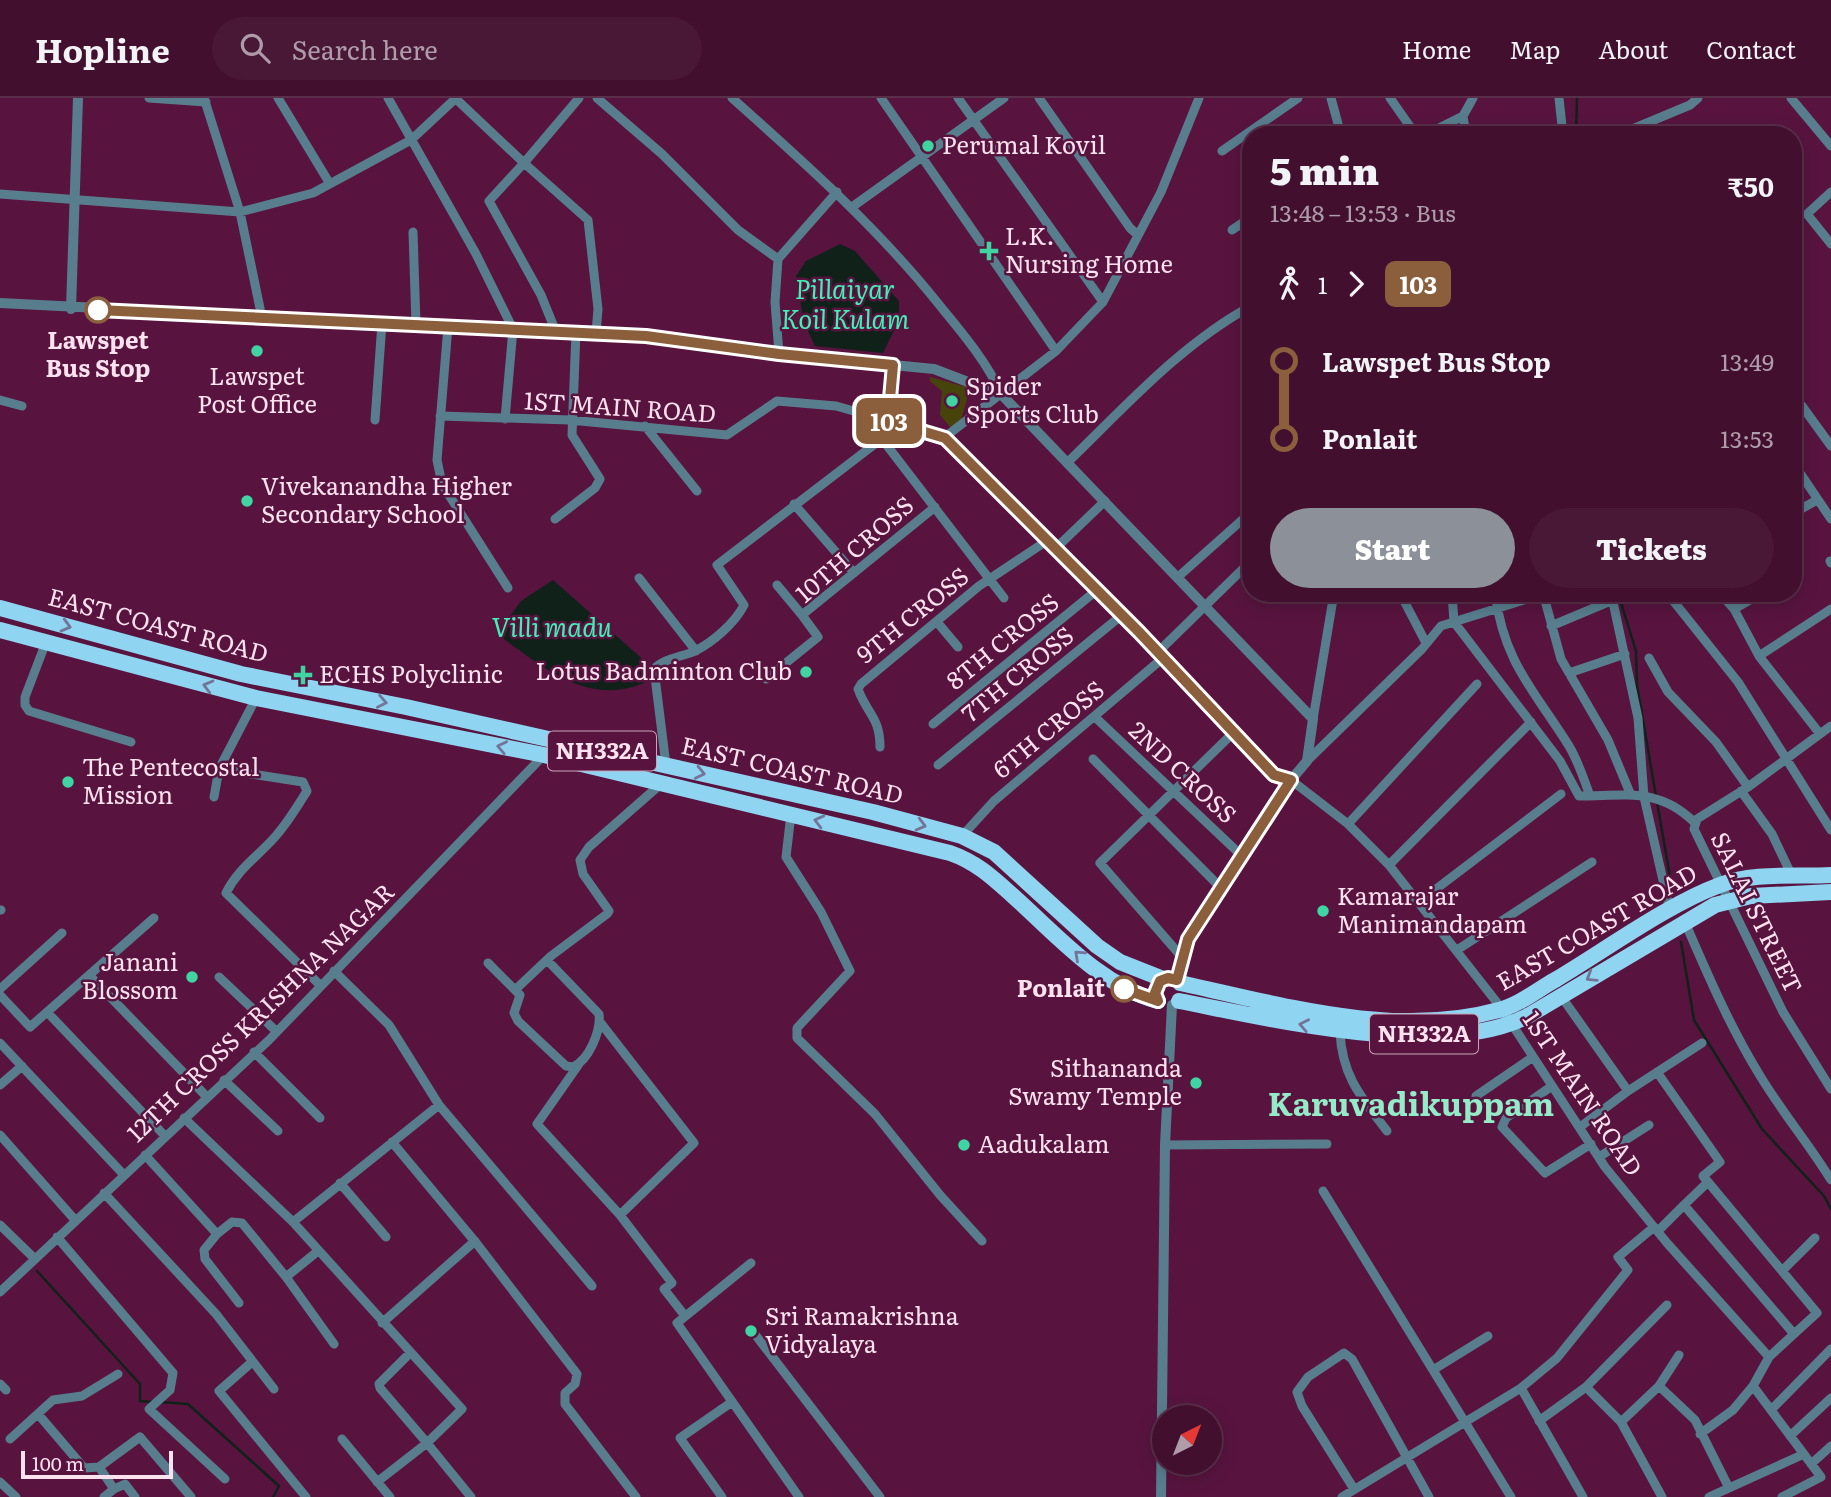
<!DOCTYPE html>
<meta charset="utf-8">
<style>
body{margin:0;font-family:Literata,serif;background:#491837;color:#f1f3f6;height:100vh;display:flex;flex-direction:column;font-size:26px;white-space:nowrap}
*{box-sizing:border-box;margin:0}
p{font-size:23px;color:#ae9caa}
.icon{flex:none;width:38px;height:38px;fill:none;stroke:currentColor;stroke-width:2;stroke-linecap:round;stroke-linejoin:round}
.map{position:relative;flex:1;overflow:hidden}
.panel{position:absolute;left:1242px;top:28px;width:560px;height:476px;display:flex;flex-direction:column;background:#420f2f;border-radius:28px;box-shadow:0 4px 18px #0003,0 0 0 2px #5a2f4b}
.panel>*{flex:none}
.badge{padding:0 14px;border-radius:10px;font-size:24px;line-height:46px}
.needle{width:46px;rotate:42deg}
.buttons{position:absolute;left:1152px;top:1307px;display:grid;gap:14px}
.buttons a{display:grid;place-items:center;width:70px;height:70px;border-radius:50%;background:#420f2f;box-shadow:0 4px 18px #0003,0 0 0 2px #5a2f4b;font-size:35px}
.scale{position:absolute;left:21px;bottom:18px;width:152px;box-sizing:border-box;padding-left:7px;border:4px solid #fce2ef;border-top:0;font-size:19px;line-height:24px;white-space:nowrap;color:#fce2ef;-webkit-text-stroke:5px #58143f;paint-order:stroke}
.map>.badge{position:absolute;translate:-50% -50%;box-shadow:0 0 0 4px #fff}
.legs{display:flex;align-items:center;gap:10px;height:77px;padding:0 28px;font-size:23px}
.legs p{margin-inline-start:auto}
.head{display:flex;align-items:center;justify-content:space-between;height:119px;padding:0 28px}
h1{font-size:38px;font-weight:800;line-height:52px}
.button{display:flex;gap:14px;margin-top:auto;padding:14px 28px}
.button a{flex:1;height:80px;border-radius:42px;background:#8c9099;color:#fff;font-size:28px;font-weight:800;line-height:80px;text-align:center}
.button a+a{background:#491837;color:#f1f3f6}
ul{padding:0 28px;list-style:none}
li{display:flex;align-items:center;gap:24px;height:77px;font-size:26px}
li i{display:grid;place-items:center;width:10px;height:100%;margin:0 9px;background:currentColor}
li i::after{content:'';width:18px;height:18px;margin:-9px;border:5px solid;border-radius:50%;background:#420f2f}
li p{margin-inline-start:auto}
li:first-child i{background:linear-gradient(#0000 50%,currentColor 0)}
li:last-child i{background:linear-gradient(currentColor 50%,#0000 0)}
header{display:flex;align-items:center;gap:42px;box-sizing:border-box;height:98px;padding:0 35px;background:#420f2f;border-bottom:2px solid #5a2f4b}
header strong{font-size:33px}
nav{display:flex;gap:38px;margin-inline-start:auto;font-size:24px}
.search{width:490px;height:63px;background:#491837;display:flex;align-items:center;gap:18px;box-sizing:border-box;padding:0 24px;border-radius:38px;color:#ae9caa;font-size:26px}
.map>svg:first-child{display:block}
.green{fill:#47440b}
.water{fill:#10211a}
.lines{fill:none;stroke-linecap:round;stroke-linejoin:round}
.stream{stroke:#10211a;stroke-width:2.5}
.minor{stroke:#587e8e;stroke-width:9}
.tertiary{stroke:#587e8e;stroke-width:10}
.trunk{stroke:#8fd4f1;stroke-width:16}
.oneway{stroke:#747498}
.line-1-casing{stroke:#fff;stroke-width:16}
.line-1{stroke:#8b5e3c;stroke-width:10}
.poi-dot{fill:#3fd4a2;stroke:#58143f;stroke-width:2.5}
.stop-1-dot{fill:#fff;stroke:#8b5e3c;stroke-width:3.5}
.labels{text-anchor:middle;stroke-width:5;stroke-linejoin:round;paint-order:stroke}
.shield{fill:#58143f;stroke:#cba4ba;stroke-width:2}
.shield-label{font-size:23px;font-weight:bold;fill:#fce2ef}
.poi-label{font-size:24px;fill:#fce2ef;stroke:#58143f;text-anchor:start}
.stop-label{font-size:24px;font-weight:bold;fill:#fce2ef;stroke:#58143f}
.street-label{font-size:24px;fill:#fce2ef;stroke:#58143f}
.water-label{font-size:26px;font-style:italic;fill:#40f0b7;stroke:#58143f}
.district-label{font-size:32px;font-weight:bold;fill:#93ebc7;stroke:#58143f}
</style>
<header>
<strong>Hopline</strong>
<div class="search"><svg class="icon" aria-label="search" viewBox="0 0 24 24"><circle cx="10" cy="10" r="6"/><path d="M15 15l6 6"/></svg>Search here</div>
<nav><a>Home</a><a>Map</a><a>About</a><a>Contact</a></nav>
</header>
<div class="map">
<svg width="1831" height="1399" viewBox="0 0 1831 1399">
<rect width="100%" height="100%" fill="#58143f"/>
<path class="green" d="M 930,279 L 970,290 L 959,329 L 952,331 L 940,317 L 942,293 L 930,283 Z"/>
<path class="water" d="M 840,146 L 855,153 L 899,203 L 899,222 L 883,255 L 815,248 L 804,225 L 796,178 L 806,163 Z
M 553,482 L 646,564 L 644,585 C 586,609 542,568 497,536 L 521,503 Z"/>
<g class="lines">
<path class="stream" d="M 1576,37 L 1577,0
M 1618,495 L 1636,553 L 1637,587 L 1656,698
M 1657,704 L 1673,796
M 1681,844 L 1694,922 L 1762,1031 L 1824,1098 L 1831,1111
M 37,1173 L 140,1286 L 140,1303 L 154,1304
M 160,1304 L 188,1306 L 279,1388 L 273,1399"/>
<path class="minor" d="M 149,0 L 206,4
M 204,0 L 240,114 L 262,220
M 278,0 L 330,86
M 388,0 L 476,156 L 513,231 L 505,321
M 455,0 L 524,65 L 489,103 L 541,197 L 556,234
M 579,0 L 524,65 L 588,122 L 598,211 L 596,235
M 597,0 L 662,56 L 738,132 L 778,161
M 732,0 C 806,66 879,131 941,209 C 964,237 986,263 1002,297
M 881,0 L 1056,253
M 958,0 L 1103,204
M 1039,0 L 1130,130 L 1138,137
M 1331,0 L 1341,37
M 1390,0 L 1416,37
M 1559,0 L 1563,37
M 1791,0 L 1831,48
M 1463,18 L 1466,37
M 1425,37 L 1463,18 L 1473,0
M 1618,37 L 1690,7 L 1698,0
M 1222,53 L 1298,0
M 1831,94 L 1807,116 L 1831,146
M 0,96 L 240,114 L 313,95 L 411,42 L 455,1
M 852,109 L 1004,0
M 1232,132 L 1251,119
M 413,134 L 416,227
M 448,228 L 437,362 L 442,386 L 508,490
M 779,256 L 775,204 L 778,161 L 837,94
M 0,302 L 22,308
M 1802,308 L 1831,348
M 440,318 L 570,322 L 727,337 L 777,303 L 836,308 L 945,339 L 1139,534 L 1274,677 L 1291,682 L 1348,726 L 1389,767 L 1502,911 L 1605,1069 L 1667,1145 L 1769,1259 L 1753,1288 L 1821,1379 L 1782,1399
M 375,322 L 382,225
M 645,328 L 697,393
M 945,339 L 1056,253 L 1103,204 L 1161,94 L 1199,0
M 882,341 L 1004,500
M 1067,365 C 1125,309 1180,247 1251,208
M 1794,366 L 1831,421
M 794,406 L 854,475
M 1794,415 L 1817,402
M 555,421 L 595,390 L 600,381 L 572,337 L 576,234
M 1056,450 L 1105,403
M 1830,463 L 1831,465
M 1794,478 L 1799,475
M 1178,479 L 1251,414
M 639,480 L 696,553
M 777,487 L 802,517
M 1400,495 L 1426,545
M 1452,495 L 1454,524 L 1560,663 L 1579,698 C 1626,698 1659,689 1695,725
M 1495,495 C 1504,565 1534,592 1569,648 C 1578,663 1584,681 1590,698
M 1543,495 L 1561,561 L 1608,642 L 1630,695
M 1611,495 L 1638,620 L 1644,699 L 1670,813
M 1667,495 L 1738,584 L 1831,732
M 1720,495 L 1734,511
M 1762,495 L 1734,511 L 1759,558 L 1820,636
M 937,524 L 958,549
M 1551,528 L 1613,502
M 46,544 L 25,599 L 25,607 L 29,613 L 131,644
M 1158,554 L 1251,463
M 1759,558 L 1831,511
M 1649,560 L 1668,594 L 1716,644 L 1748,689
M 1569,575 L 1625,556
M 766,581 L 818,539 L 802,517 L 935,409
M 1096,620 L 1242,758
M 1313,621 L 1334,495
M 933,626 L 1097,492
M 1831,628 L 1748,689 L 1697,721 L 1694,731 L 1783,914 L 1831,991
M 880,649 C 880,619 867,616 858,591 L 861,586 L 979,488 L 1048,442
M 1093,661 L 1221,790
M 1307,663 L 1422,551 L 1441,528 L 1543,496
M 666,667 L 654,571 C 664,560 682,559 695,553 C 713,544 735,525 744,507 L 717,467 L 901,326
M 938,667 L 1122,517
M 219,671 L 303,684 L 307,693 C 297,709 287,726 274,740 C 257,759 238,771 226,795 L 320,887
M 1741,693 L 1772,736 L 1792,778
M 214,699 L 219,671 L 256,600
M 791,716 L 786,759 L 821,814 L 850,873 L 797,930 L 797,940 L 875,1016 L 940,1097 L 982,1143
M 1348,726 L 1477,586
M 962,738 L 994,703 L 1163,560
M 1389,767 L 1531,624
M 1419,804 L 1561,696
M 0,812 L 1,812
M 1684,822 C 1707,875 1729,927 1759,976 C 1781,1013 1809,1046 1831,1082
M 1457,852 L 1592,764
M 1181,858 L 1100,765 L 1234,634
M 488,865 L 520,897 L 514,915 L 518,923 L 566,968 L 573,969 C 589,962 601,933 599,916 L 547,862
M 334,873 L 389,927 L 439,1007 L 592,1188
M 89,877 L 206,998
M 219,879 L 276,933
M 0,891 L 62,835
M 516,891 L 551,858 L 607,816 L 609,813 L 583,776 L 580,762 L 589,749 L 662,685
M 0,897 L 30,929 L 154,820
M 1561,898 L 1628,993 L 1580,1029
M 48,915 L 165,1038
M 600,924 L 694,1045 L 620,1117
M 1340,934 C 1342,978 1361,999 1387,1033
M 0,945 L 124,1077
M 254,954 L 320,1020
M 579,966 L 537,1026 L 620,1117 L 672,1185 L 664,1191 L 685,1218
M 1657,974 L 1720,1064 L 1703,1078 L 1817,1215 L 1794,1236
M 224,982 L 278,1033
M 0,987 L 22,968
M 1552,988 L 1506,1020 L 1502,1029 L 1545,1075 L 1591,1046
M 1628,993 L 1702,945
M 1476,998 L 1533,959
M 184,1020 L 293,1124 L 462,1311 L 427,1345 L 380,1290 L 379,1286 L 410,1255
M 0,1037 L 75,1122
M 392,1044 L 477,1146 L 577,1276 L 575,1286 L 565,1295 L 565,1306 L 636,1399
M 1165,1047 L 1327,1046
M 145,1057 L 217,1136 L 232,1124 L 242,1125 L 286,1179 L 334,1246
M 1599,1059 L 1649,1027
M 340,1085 L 386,1139
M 1323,1093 L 1511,1399
M 104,1095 L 216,1216 L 274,1291
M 1684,1107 L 1708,1084
M 293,1124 L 439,1007
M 0,1127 L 34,1160
M 1658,1133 L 1684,1107 L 1794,1236 L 1769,1259
M 217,1136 L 204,1152 L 205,1161 L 239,1205
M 57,1139 L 173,1275 L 170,1292 L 149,1311 L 225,1381
M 751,1165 L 677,1225 L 799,1399
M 1782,1173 L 1815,1140
M 286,1179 L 318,1153
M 0,1194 L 269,942 L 544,657
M 382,1225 L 475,1143
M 754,1235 L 880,1399
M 252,1264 L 219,1293 L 306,1399
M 1433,1272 L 1488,1238
M 0,1286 L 6,1292
M 1659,1288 L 1679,1257
M 1521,1290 L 1583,1399
M 1771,1312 L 1831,1251
M 38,1316 L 84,1370 L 99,1369
M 1539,1323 L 1586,1289
M 1621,1324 L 1586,1289 L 1667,1207
M 1700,1336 L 1733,1312 L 1753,1288
M 1790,1338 L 1831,1300
M 10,1341 L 53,1302 L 82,1298 L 118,1276
M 342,1341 L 390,1399
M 1811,1366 L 1831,1348
M 0,1384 L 16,1399
M 377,1384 L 427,1345 L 471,1399
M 114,1391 L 125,1386 L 135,1399
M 1354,1391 L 1302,1308 L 1297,1294 L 1308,1279 L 1344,1255 L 1352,1261 L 1429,1399
M 104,1399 L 114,1391 L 99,1369 L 140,1339 L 191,1399
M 722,1399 L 680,1340 L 732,1304
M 1342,1399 L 1521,1290 L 1557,1260 L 1628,1172 L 1618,1159 L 1654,1129
M 1662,1399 L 1621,1324 L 1659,1288 L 1695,1322 L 1729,1390
M 1709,1399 L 1804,1356"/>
<path class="tertiary" d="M 0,205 L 646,238 L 779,256 L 934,271 L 1002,297 L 1313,621 L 1307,663 L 1291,682 L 1188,841 L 1176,882
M 71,211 L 78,0
M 888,323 L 893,267
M 1161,1399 L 1165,1047 L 1172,907"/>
<path class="trunk" d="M 0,510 L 241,576 L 406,609 L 873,714 L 962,738 L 994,754 L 1097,848 L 1120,864 L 1163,881
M 0,532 L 256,600 L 544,657 L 950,755 C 976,764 992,779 1012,797 C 1057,837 1099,887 1158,903
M 1180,885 C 1282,907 1394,941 1499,912 C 1519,907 1537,892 1555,882 C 1604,853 1668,806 1720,787 C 1753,774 1796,779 1831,777
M 1179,903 C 1272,921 1439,962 1526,919 L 1715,807 L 1751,798 L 1831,794"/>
</g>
<defs><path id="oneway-chevron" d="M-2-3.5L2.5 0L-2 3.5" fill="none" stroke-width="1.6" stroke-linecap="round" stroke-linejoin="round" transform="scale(1.75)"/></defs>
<g class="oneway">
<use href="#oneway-chevron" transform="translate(66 528) rotate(15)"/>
<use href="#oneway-chevron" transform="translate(208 588) rotate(-165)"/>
<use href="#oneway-chevron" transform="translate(382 604) rotate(11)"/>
<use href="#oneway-chevron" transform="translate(502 649) rotate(-168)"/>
<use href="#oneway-chevron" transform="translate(700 675) rotate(13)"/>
<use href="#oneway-chevron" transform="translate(819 723) rotate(-166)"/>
<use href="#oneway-chevron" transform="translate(921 727) rotate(15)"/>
<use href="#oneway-chevron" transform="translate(1079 857) rotate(-138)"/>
<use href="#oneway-chevron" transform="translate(1591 879) rotate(148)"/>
<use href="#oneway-chevron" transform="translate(1304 927) rotate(-169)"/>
</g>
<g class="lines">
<defs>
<path id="line-1" d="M 98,212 L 646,238 L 779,256 L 893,267 L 888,323 L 945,340 L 1139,534 L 1274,677 L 1291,682 L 1188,841 L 1177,882 L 1168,880 L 1160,883 L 1155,895 L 1158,903 L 1124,891"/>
</defs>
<use href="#line-1" class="line-1-casing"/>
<use href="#line-1" class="line-1"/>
</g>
<g class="poi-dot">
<circle cx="928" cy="48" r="7"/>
<path d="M985.5 142.5h7v7h7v7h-7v7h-7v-7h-7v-7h7z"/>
<circle cx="257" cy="253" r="7"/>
<circle cx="952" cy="303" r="7"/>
<circle cx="247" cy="403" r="7"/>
<circle cx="806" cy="574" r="7"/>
<path d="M299.5 566.5h7v7h7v7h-7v7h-7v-7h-7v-7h7z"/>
<circle cx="68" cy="684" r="7"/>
<circle cx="1323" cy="813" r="7"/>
<circle cx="192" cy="879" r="7"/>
<circle cx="1196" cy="985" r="7"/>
<circle cx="964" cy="1047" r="7"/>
<circle cx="751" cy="1233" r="7"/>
</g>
<g class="stop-1-dot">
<circle cx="98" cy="212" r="12"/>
<circle cx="1124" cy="891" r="12"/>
</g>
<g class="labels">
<g class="shield">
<rect x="548" y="633.5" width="108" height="39" rx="5"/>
<rect x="1370" y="916.5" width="108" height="39" rx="5"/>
</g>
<g class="shield-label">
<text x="602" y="661">NH332A</text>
<text x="1424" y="944">NH332A</text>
</g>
<g class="poi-label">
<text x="942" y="56">Perumal Kovil</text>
<text x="1005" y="147">L.K.<tspan x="1005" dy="28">Nursing Home</tspan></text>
<text x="257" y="287" text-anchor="middle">Lawspet<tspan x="257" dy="28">Post Office</tspan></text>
<text x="966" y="297">Spider<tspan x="966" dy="28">Sports Club</tspan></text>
<text x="261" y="397">Vivekanandha Higher<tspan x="261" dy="28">Secondary School</tspan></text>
<text x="792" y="582" text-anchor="end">Lotus Badminton Club</text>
<text x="319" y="585">ECHS Polyclinic</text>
<text x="82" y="678">The Pentecostal<tspan x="82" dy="28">Mission</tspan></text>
<text x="1337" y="807">Kamarajar<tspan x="1337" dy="28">Manimandapam</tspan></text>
<text x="178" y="873" text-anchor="end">Janani<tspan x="178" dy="28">Blossom</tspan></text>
<text x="1182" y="979" text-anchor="end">Sithananda<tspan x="1182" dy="28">Swamy Temple</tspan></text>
<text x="978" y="1055">Aadukalam</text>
<text x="765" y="1227">Sri Ramakrishna<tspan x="765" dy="28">Vidyalaya</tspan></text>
</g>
<g class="stop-label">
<text x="98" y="251">Lawspet<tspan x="98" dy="28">Bus Stop</tspan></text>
<text x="1105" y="899" text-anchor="end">Ponlait</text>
</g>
<g class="street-label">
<text transform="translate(620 310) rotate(4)" y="8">1ST MAIN ROAD</text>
<text transform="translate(855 452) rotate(-41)" y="8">10TH CROSS</text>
<text transform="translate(913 518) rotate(-39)" y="8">9TH CROSS</text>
<text transform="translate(158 528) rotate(15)" y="8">EAST COAST ROAD</text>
<text transform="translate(1003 544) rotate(-39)" y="8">8TH CROSS</text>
<text transform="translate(1018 577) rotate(-39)" y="8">7TH CROSS</text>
<text transform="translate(1049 632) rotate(-40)" y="8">6TH CROSS</text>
<text transform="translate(792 673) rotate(13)" y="8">EAST COAST ROAD</text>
<text transform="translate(1182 675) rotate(43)" y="8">2ND CROSS</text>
<text transform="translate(1756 815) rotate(64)" y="8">SALAI STREET</text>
<text transform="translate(1597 830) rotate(-30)" y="8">EAST COAST ROAD</text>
<text transform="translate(261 915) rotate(-44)" y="8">12TH CROSS KRISHNA NAGAR</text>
<text transform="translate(1582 996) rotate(56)" y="8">1ST MAIN ROAD</text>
</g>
<g class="water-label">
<text x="845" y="201">Pillaiyar<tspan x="845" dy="30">Koil Kulam</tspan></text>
<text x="552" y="539">Villi madu</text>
</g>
<g class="district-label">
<text x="1411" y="1018">Karuvadikuppam</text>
</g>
</g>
</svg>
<div class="buttons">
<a><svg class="needle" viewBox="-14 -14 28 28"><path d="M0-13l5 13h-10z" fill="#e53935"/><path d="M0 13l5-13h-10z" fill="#ae9caa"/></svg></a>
</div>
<div class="scale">100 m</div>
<b class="badge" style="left:889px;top:323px;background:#8b5e3c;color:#fff">103</b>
<section class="panel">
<div class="head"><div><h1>5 min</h1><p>13:48 – 13:53 · Bus</p></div><b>₹50</b></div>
<div class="legs"><svg class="icon" aria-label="walk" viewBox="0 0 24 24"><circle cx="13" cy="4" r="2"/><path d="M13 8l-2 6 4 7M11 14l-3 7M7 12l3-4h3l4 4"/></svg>1<svg class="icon" aria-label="forward" viewBox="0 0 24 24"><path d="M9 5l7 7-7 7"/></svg><b class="badge" style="background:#8b5e3c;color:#fff">103</b></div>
<ul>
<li><i style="color:#8b5e3c"></i><b>Lawspet Bus Stop</b><p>13:49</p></li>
<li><i style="color:#8b5e3c"></i><b>Ponlait</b><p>13:53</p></li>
</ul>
<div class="button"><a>Start</a><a>Tickets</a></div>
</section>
</div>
